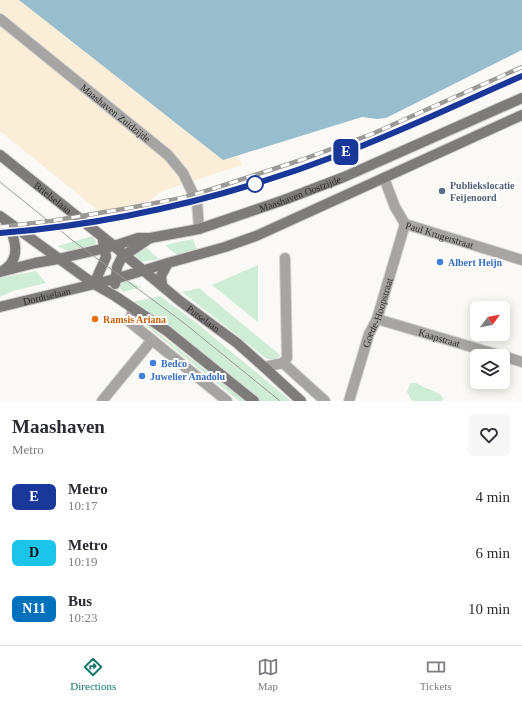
<!DOCTYPE html>
<style>
body{margin:0;font-family:"Times New Roman",serif;background:#f7f7f7;color:#2b2b33;height:100vh;display:flex;flex-direction:column;font-size:15px;white-space:nowrap}
*{box-sizing:border-box;margin:0}
p{font-size:13px;color:#7c7c81}
.icon{flex:none;width:22px;height:22px;fill:none;stroke:currentColor;stroke-width:2;stroke-linecap:round;stroke-linejoin:round}
.map{position:relative;height:401px;overflow:hidden}
.drawer{display:flex;flex-direction:column;background:#fff;flex:1}
.drawer>*{flex:none}
.badge{padding:0 8px;border-radius:6px;font-size:14px;line-height:26px}
.needle{width:26px;rotate:58deg}
.fabs{position:absolute;left:470px;top:301px;display:grid;gap:8px}
.fabs a{display:grid;place-items:center;width:40px;height:40px;border-radius:6px;background:#fff;box-shadow:0 2px 10px #0003;font-size:20px}
.map>.badge{position:absolute;translate:-50% -50%;box-shadow:0 0 0 2px #fff}
.round{display:grid;place-items:center;flex:none;width:42px;height:42px;border-radius:6px;background:#f7f7f7}
.head{display:flex;align-items:center;justify-content:space-between;height:68px;padding:0 12px}
h1{font-size:19px;font-weight:700;line-height:30px}
ul{padding:0;list-style:none}
li{display:flex;align-items:center;gap:12px;height:56px;padding:0 12px}
li div{flex:1}
li b{display:block;font-size:15px}
li em{font-style:normal}
li .badge{min-width:44px;font-weight:700;text-align:center}
.menu{display:flex;justify-content:space-around;align-items:center;height:56px;border-top:1px solid #e1e1e2;background:#fff;font-size:11px;color:#7c7c81}
.menu a{display:grid;justify-items:center;gap:2px}
.menu .selected{color:#0f766e}
.map>svg:first-child{display:block}
.industrial{fill:#faeed9}
.green{fill:#cfecd6}
.water{fill:#98bdcc}
.lines{fill:none;stroke-linecap:round;stroke-linejoin:round}
.street-casing{stroke:#d6d4d2;stroke-width:12}
.secondary-casing{stroke:#d6d4d2;stroke-width:12}
.street{stroke:#a6a5a4;stroke-width:10}
.secondary{stroke:#7e7c7b;stroke-width:10}
.tram{stroke:#9b9a97;stroke-width:1}
.rail-casing{stroke:#9b9a97;stroke-width:4.5}
.rail{stroke:#fff;stroke-width:3;stroke-dasharray:9;stroke-linecap:butt}
.line-casing{stroke:#fff;stroke-width:9}
.line{stroke:#1a389a;stroke-width:6}
.stop-dot{fill:#fff;stroke:#1a389a;stroke-width:2}
.service-dot{fill:#5c6f8a;stroke:#fff;stroke-width:1.5}
.shop-dot{fill:#3f7fe0;stroke:#fff;stroke-width:1.5}
.food-dot{fill:#e8710a;stroke:#fff;stroke-width:1.5}
.labels{text-anchor:middle;stroke-width:4;stroke-linejoin:round;paint-order:stroke}
.street-label{font-size:10px;fill:#2f2e2d;stroke:#fff}
.service-label{font-size:10px;font-weight:bold;fill:#4e5e75;stroke:#fff;text-anchor:start}
.shop-label{font-size:10px;font-weight:bold;fill:#366cbe;stroke:#fff;text-anchor:start}
.food-label{font-size:10px;font-weight:bold;fill:#c56008;stroke:#fff;text-anchor:start}
</style>
<div class="map">
<svg width="522" height="401" viewBox="0 0 522 401">
<rect width="100%" height="100%" fill="#fbf9f6"/>
<path class="industrial" d="M 0,0 L 53,0 L 233,145 L 242,165 L 162,191 L 149,201 L 100,212 L 0,131 Z"/>
<path class="green" d="M 93,236 L 96,242 L 95,245 L 68,251 L 59,247 L 58,246 Z
M 193,239 L 197,250 L 177,255 L 165,245 Z
M 147,248 L 159,259 L 140,262 L 132,254 Z
M 258,265 L 258,322 L 212,285 Z
M 36,271 L 46,283 L 13,291 L 0,297 L 0,278 Z
M 124,279 L 142,287 L 123,292 L 120,288 L 119,280 Z
M 199,288 L 280,355 L 280,356 L 275,359 L 267,359 L 182,292 Z
M 160,296 L 194,321 L 291,401 L 260,401 L 197,350 L 133,302 Z
M 140,319 L 245,401 L 239,401 L 140,321 Z
M 411,383 C 418,382 420,386 426,388 C 433,391 439,392 443,398 L 442,401 L 412,401 L 407,392 L 409,386 Z"/>
<path class="water" d="M 19,0 L 522,0 L 522,50 L 386,118 L 377,119 L 362,117 L 223,160 Z"/>
<g class="lines">
<defs>
<g id="street">
<path id="s1" d="M 0,19 L 168,155 L 183,173 L 197,202 L 199,229"/>
<path id="s2" d="M 384,178 L 395,207 L 405,224 L 522,260"/>
<path d="M 133,308 L 130,322 L 227,401"/>
<path id="s3" d="M 377,319 L 502,356"/>
<path d="M 503,356 L 522,362"/>
<path d="M 283,363 L 325,401"/>
<path d="M 264,367 L 283,363 L 287,358 L 285,258"/>
<path d="M 102,401 L 152,340"/>
<path id="s4" d="M 349,401 L 369,334 L 377,319 L 405,224"/>
</g>
<g id="secondary">
<path id="s5" d="M 0,155 L 114,246 L 180,301 L 237,343 L 264,367 L 301,401"/>
<path d="M 0,216 L 94,284 L 115,296 L 167,331 L 254,401"/>
<path d="M 4,270 C 22,258 15,237 6,222"/>
<path id="s6" d="M 0,272 L 35,263 L 58,259 L 114,246 L 138,238 L 150,238 L 199,229 L 284,200 L 344,177 L 522,98"/>
<path d="M 94,284 L 106,257 L 103,241"/>
<path d="M 115,284 L 117,267 L 122,257 L 150,238"/>
<path d="M 162,285 L 161,276 L 168,263"/>
<path id="s7" d="M 0,307 L 115,279 L 168,263 L 225,247 L 256,236 L 522,115"/>
</g>
</defs>
<use href="#street" class="street-casing"/>
<use href="#secondary" class="secondary-casing"/>
<use href="#street" class="street"/>
<use href="#secondary" class="secondary"/>
<path class="tram" d="M 0,182 L 72,240 L 184,323 L 280,401"/>
<defs>
<path id="rail" d="M 0,227 L 51,221 L 129,208 L 182,198 L 206,191 L 304,159 L 372,134 L 522,67
M 0,233 C 117,224 232,196 341,154 C 403,131 462,102 522,76"/>
</defs>
<use href="#rail" class="rail-casing"/>
<use href="#rail" class="rail"/>
</g>
<g class="lines">
<defs>
<path id="line" d="M 0,233 C 117,224 232,196 341,154 C 403,131 462,102 522,76"/>
</defs>
<use href="#line" class="line-casing"/>
<use href="#line" class="line"/>
</g>
<circle class="stop-dot" cx="255" cy="184" r="8"/>
<circle class="service-dot" cx="442" cy="191" r="4"/>
<g class="shop-dot">
<circle cx="440" cy="262" r="4"/>
<circle cx="153" cy="363" r="4"/>
<circle cx="142" cy="376" r="4"/>
</g>
<circle class="food-dot" cx="95" cy="319" r="4"/>
<g class="labels">
<g class="street-label">
<text dy="4" stroke="none"><textPath href="#s1" startOffset="149">Maashaven Zuidzijde</textPath></text>
<text dy="4" stroke="none"><textPath href="#s6" startOffset="311">Maashaven Oostzijde</textPath></text>
<text dy="4" stroke="none"><textPath href="#s5" startOffset="68">Brielselaan</textPath></text>
<text dy="4" stroke="none"><textPath href="#s2" startOffset="87">Paul Krugerstraat</textPath></text>
<text dy="4" stroke="none"><textPath href="#s7" startOffset="48">Dordtselaan</textPath></text>
<text dy="4" stroke="none"><textPath href="#s4" startOffset="93">Goede-Hoopstraat</textPath></text>
<text dy="4" stroke="none"><textPath href="#s5" startOffset="261">Putselaan</textPath></text>
<text dy="4" stroke="none"><textPath href="#s3" startOffset="65">Kaapstraat</textPath></text>
</g>
<g class="service-label">
<text x="450" y="189">Publiekslocatie<tspan x="450" dy="12">Feijenoord</tspan></text>
</g>
<g class="shop-label">
<text x="448" y="266">Albert Heijn</text>
<text x="161" y="367">Bedco</text>
<text x="150" y="380">Juwelier Anadolu</text>
</g>
<g class="food-label">
<text x="103" y="323">Ramsis Ariana</text>
</g>
</g>
</svg>
<div class="fabs">
<a><svg class="needle" viewBox="-14 -14 28 28"><path d="M0-13l5 13h-10z" fill="#e53935"/><path d="M0 13l5-13h-10z" fill="#7c7c81"/></svg></a>
<a><svg class="icon" aria-label="layers" viewBox="0 0 24 24"><path d="M12 4l9 5-9 5-9-5zM3 14l9 5 9-5"/></svg></a>
</div>
<b class="badge" style="left:346px;top:152px;background:#1a389a;color:#fff">E</b>
</div>
<section class="drawer">
<div class="head"><div><h1>Maashaven</h1><p>Metro</p></div><a class="round"><svg class="icon" aria-label="heart" viewBox="0 0 24 24"><path d="M12 20l-8-8c-3-5 5-10 8-4 3-6 11-1 8 4z"/></svg></a></div>
<ul>
<li><span class="badge" style="background:#1a389a;color:#fff">E</span><div><b>Metro</b><p>10:17</p></div><em>4 min</em></li>
<li><span class="badge" style="background:#1bc5e9;color:#111">D</span><div><b>Metro</b><p>10:19</p></div><em>6 min</em></li>
<li><span class="badge" style="background:#0072bc;color:#fff">N11</span><div><b>Bus</b><p>10:23</p></div><em>10 min</em></li>
</ul>
</section>
<nav class="menu">
<a class="selected"><svg class="icon" aria-label="directions" viewBox="0 0 24 24"><path d="M12 3l9 9-9 9-9-9zM9 14v-3h6M13 9l2 2-2 2"/></svg>Directions</a>
<a><svg class="icon" aria-label="map" viewBox="0 0 24 24"><path d="M3 6l6-2 6 2 6-2v14l-6 2-6-2-6 2zM9 4v14M15 6v14"/></svg>Map</a>
<a><svg class="icon" aria-label="tickets" viewBox="0 0 24 24"><path d="M3 7h18v10H3zM15 7v10"/></svg>Tickets</a>
</nav>
